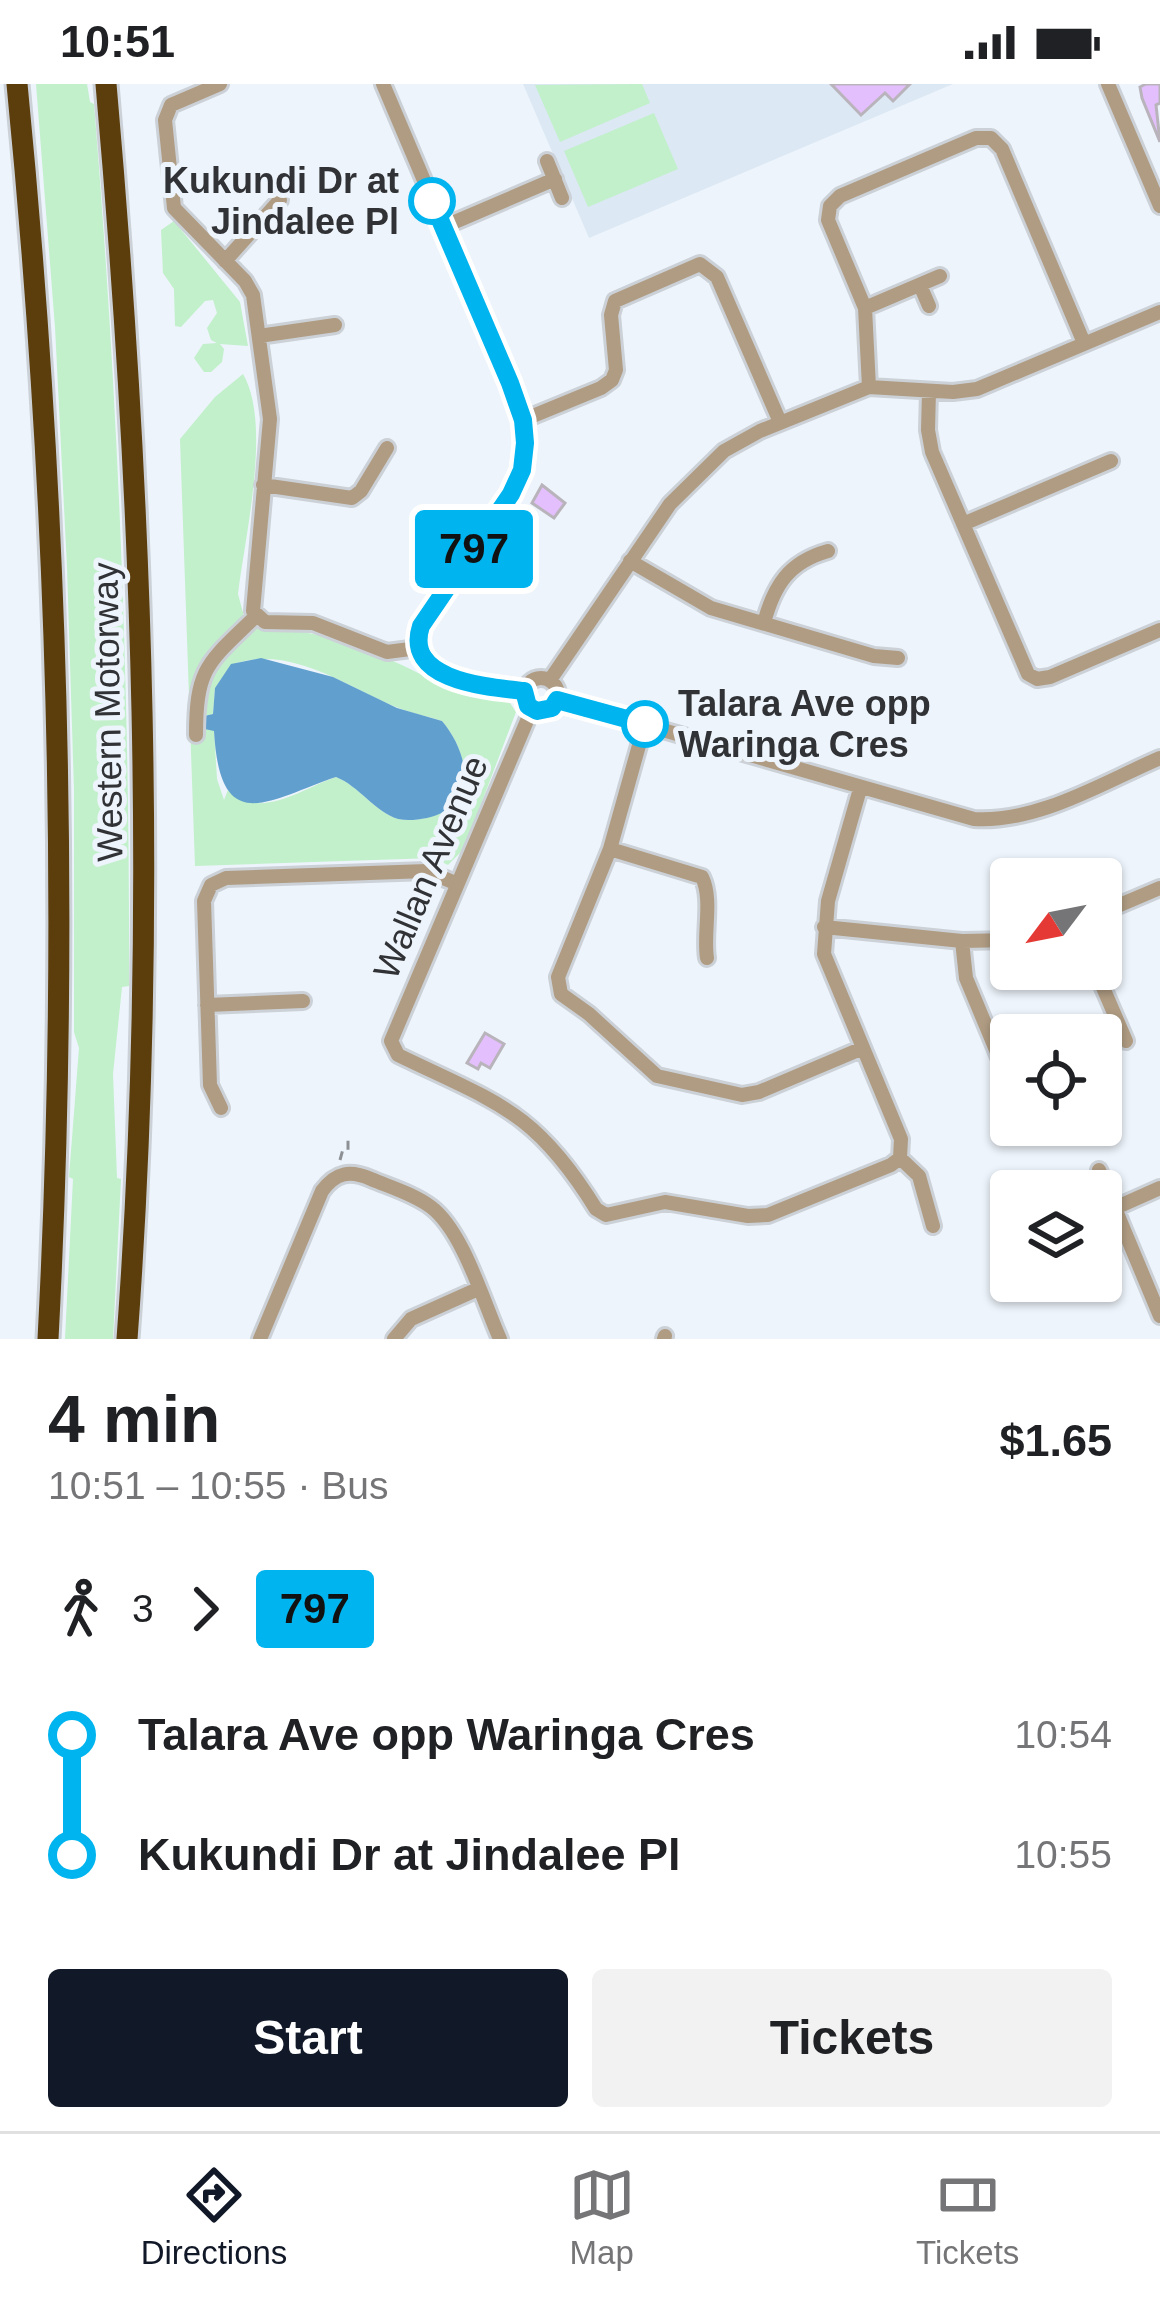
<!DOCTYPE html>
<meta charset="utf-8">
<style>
body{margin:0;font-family:Arial,sans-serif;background:#f2f2f2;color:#202124;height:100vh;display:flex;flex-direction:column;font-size:45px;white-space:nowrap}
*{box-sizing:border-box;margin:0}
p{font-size:39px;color:#757577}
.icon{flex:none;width:66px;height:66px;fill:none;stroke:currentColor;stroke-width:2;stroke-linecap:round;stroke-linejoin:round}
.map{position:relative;height:1255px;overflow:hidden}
.sheet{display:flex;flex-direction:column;background:#fff;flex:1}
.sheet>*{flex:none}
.badge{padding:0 24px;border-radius:9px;font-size:42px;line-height:78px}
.needle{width:78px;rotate:238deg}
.controls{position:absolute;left:990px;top:774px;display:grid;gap:24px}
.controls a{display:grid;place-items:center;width:132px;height:132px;border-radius:12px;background:#fff;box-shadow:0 3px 9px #0004;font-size:60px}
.map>.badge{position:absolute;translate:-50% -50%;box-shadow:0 0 0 6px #fff}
.legs{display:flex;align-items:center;gap:18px;height:132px;padding:0 48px;font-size:39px}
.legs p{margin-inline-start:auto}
.head{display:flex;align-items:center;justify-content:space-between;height:204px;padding:0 48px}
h1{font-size:66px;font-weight:700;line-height:90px}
.cta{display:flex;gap:24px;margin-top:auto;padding:24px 48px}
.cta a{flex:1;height:138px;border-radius:12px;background:#111827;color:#fff;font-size:48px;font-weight:700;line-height:138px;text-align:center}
.cta a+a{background:#f2f2f2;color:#202124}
ul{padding:0 48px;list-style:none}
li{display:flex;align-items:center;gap:42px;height:120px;font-size:45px}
li i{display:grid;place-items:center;width:18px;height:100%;margin:0 15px;background:currentColor}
li i::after{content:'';width:30px;height:30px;margin:-15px;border:9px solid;border-radius:50%;background:#fff}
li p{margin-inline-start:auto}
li:first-child i{background:linear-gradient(#0000 50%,currentColor 0)}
li:last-child i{background:linear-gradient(currentColor 50%,#0000 0)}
.status{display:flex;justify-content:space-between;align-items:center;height:84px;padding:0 60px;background:#fff;direction:ltr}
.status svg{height:33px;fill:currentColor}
.dock{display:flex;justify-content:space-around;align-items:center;height:168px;border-top:3px solid #e0e0e0;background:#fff;font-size:33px;color:#757577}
.dock a{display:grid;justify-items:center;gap:6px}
.dock .selected{color:#111827}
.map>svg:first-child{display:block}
.built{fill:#dce8f4}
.green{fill:#c1f0ca}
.water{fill:#61a0ce}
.building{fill:#e4bffd;stroke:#b9b4bc;stroke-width:3}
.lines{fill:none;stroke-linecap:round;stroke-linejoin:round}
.minor-casing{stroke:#cbd1d7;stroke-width:20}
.highway-casing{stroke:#cbd1d7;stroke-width:27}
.path{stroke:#8d9196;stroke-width:3;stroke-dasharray:9 9;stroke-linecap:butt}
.minor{stroke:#b09c83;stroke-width:14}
.highway{stroke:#5c3d0c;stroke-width:21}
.line-1-casing{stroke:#fff;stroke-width:27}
.line-1{stroke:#00b5ef;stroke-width:18}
.stop-1-dot{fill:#fff;stroke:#00b5ef;stroke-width:6}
.labels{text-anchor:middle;stroke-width:10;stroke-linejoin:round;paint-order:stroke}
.stop-label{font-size:36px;font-weight:bold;fill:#303235;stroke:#edf4fb;text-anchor:end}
.street-label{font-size:36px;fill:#303235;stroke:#edf4fb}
</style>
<div class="status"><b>10:51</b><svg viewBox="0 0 49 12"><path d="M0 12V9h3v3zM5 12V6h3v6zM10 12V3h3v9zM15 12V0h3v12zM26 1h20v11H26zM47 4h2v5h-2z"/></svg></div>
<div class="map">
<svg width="1160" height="1255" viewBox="0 0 1160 1255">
<rect width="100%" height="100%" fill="#edf4fb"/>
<path class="built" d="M 523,0 L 953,0 L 589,154 Z"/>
<path class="green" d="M 36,0 L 87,0 L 90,18 L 94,20 C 118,314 130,607 129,902 L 122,903 L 113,990 L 117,1094 L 121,1095 L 113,1255 L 65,1255 L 73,1095 L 69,1093 L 79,964 L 74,948 L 74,706 L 67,483 L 55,243 Z
M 642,0 L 650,19 L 560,58 L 535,1 Z
M 654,29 L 678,85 L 588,123 L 564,67 Z
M 174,137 L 240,218 L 248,262 L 220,260 L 224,265 L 222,278 L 211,288 L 204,288 L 194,274 L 203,260 L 217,259 L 211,256 L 207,244 L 217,229 L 213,216 L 205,217 L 181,243 L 175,242 L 174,205 L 163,189 L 161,146 Z
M 243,290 C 272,340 245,451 238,510 L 245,536 L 200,587 L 193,627 L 194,652 L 199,651 L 200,644 L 210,643 L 214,647 L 217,695 L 224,716 L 228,706 C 260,737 301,705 336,693 C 359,702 375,728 398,735 C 407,737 417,736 426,734 C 479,723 470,670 442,637 C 427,632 410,629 396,623 C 346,602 288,559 231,581 L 215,604 L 213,630 L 200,633 C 199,592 217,567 251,544 C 309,542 369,564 420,590 C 447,604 481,610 510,619 L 516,628 L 464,765 L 448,781 L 434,774 L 195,782 L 180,355 L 215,313 Z"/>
<path class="water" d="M 261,574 L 333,593 L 397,624 L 442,637 C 470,670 479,723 427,734 C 417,736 407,737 398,735 C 375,728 359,702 336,693 C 268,716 220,755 214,647 L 200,644 L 200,633 L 213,630 L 215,604 L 231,580 Z"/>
<path class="building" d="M 831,0 L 910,0 L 893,17 L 885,9 L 861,31 Z
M 1146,0 L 1160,0 L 1160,19 L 1156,21 L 1160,58 L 1142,14 L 1140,3 Z
M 542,401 L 565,419 L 554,434 L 532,419 Z
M 485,949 L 504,960 L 490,984 L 481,979 L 478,985 L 467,979 Z"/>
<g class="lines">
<defs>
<path id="minor" d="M 220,0 L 171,21 L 165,36 L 174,124 L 245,197 L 253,211 L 270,335 L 253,527 L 265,538 L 313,539 L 387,568 L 418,564
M 383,0 L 510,299 C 524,336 531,367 515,404 L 423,539 L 418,564 C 436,601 488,603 524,607
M 1108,0 L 1160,122
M 547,77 L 562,114
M 443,143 L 555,95
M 225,177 L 280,116
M 920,201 L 929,222
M 865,224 L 940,192
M 259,252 L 335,241
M 869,303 L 865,224 L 828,136 L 830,122 L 840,112 L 976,54 L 991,54 L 1002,65 L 1084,259
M 929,307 L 928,346 L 932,368 L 1028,590 L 1037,595 L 1050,593 L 1160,546
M 523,336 L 601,304 L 612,296 L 616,286 L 611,231 L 615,217 L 700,180 L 717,193 L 780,338
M 263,401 L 352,414 L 361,407 L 387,364
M 963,440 L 1111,377
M 630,477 L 711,524 L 874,572 L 898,574
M 764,539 C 774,501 789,478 828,467
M524 611a17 17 0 1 1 34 0a17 17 0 1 1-34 0Z
M 550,596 L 670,420 L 724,367 L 760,347 L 869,303 L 953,308 L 977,305 L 1160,228
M 558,616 L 974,735 C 1038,739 1102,699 1160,674
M 532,625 L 391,957 L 398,971 C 497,1019 535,1026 596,1125 L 606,1131 L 665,1118 L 748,1132 L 768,1131 L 891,1081 L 900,1074 L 901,1055 L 824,870 L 828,817 L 860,705
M 645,640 L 610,765 L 558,893 L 561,910 L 589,930 L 657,992 L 742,1011 L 759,1008 L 863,964
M 196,651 C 196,582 209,578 256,532
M 610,765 L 702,793 C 713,816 703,849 707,874
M 1101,829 L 1160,804
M 824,843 L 962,857 L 1011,856
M 962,857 L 966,894 L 1011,1002
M 1095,885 L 1126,957
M 207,921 L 303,917
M 221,1024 L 210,1001 L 204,817 L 211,801 L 226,794 L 427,787 L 455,799
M 900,1074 L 919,1092 L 933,1142
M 1099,1086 L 1160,1232
M 1115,1124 L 1160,1104
M 260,1255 L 322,1107 C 336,1088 350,1086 371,1095 C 390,1103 414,1110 431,1123 C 463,1147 483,1217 500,1255
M 394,1255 L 411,1235 L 478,1205
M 664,1255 L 665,1252"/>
<path id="highway" d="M 17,0 C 58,416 70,837 48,1255
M 106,0 C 143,417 158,837 127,1255"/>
</defs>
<use href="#minor" class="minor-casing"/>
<use href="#highway" class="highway-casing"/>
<path class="path" d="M 340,1076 L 343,1065 L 348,1067 L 348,1054"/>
<use href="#minor" class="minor"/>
<use href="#highway" class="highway"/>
</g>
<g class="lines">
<defs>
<path id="line-1" d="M 432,117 L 510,299 L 523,336 L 525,359 L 522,386 L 511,410 L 421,542 C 403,597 488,603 524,607 L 528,622 L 537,627 L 552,624 L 557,616 L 645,640"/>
</defs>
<use href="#line-1" class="line-1-casing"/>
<use href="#line-1" class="line-1"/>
</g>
<g class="stop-1-dot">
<circle cx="432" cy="117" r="21"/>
<circle cx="645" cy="640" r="21"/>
</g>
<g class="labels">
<g class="stop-label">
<text x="399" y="109">Kukundi Dr at<tspan x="399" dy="41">Jindalee Pl</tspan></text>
<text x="678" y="632" text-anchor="start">Talara Ave opp<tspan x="678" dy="41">Waringa Cres</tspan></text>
</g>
<g class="street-label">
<text transform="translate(107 628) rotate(-91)" y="13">Western Motorway</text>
<text transform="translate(430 783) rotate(-67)" y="13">Wallan Avenue</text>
</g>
</g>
</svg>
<div class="controls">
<a><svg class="needle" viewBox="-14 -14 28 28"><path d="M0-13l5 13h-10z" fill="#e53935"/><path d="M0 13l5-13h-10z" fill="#757577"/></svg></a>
<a><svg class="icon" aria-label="locate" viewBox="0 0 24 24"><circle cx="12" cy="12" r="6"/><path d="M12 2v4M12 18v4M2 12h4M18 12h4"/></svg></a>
<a><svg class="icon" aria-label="layers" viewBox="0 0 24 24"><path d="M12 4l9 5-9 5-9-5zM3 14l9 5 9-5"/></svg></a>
</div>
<b class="badge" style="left:474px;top:465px;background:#00b5ef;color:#111">797</b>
</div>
<section class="sheet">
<div class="head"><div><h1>4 min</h1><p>10:51 – 10:55 · Bus</p></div><b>$1.65</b></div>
<div class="legs"><svg class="icon" aria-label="walk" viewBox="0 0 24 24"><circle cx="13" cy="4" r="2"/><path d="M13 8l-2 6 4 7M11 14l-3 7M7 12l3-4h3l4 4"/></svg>3<svg class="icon" aria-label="forward" viewBox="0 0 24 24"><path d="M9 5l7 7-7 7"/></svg><b class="badge" style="background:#00b5ef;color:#111">797</b></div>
<ul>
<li><i style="color:#00b5ef"></i><b>Talara Ave opp Waringa Cres</b><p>10:54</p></li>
<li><i style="color:#00b5ef"></i><b>Kukundi Dr at Jindalee Pl</b><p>10:55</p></li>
</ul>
<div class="cta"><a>Start</a><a>Tickets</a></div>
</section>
<nav class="dock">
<a class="selected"><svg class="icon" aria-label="directions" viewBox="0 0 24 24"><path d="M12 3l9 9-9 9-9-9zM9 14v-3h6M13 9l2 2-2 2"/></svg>Directions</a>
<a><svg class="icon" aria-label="map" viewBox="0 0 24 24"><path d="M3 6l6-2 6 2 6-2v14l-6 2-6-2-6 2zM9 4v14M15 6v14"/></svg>Map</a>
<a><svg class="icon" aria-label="tickets" viewBox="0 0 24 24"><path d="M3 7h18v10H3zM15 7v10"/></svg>Tickets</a>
</nav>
